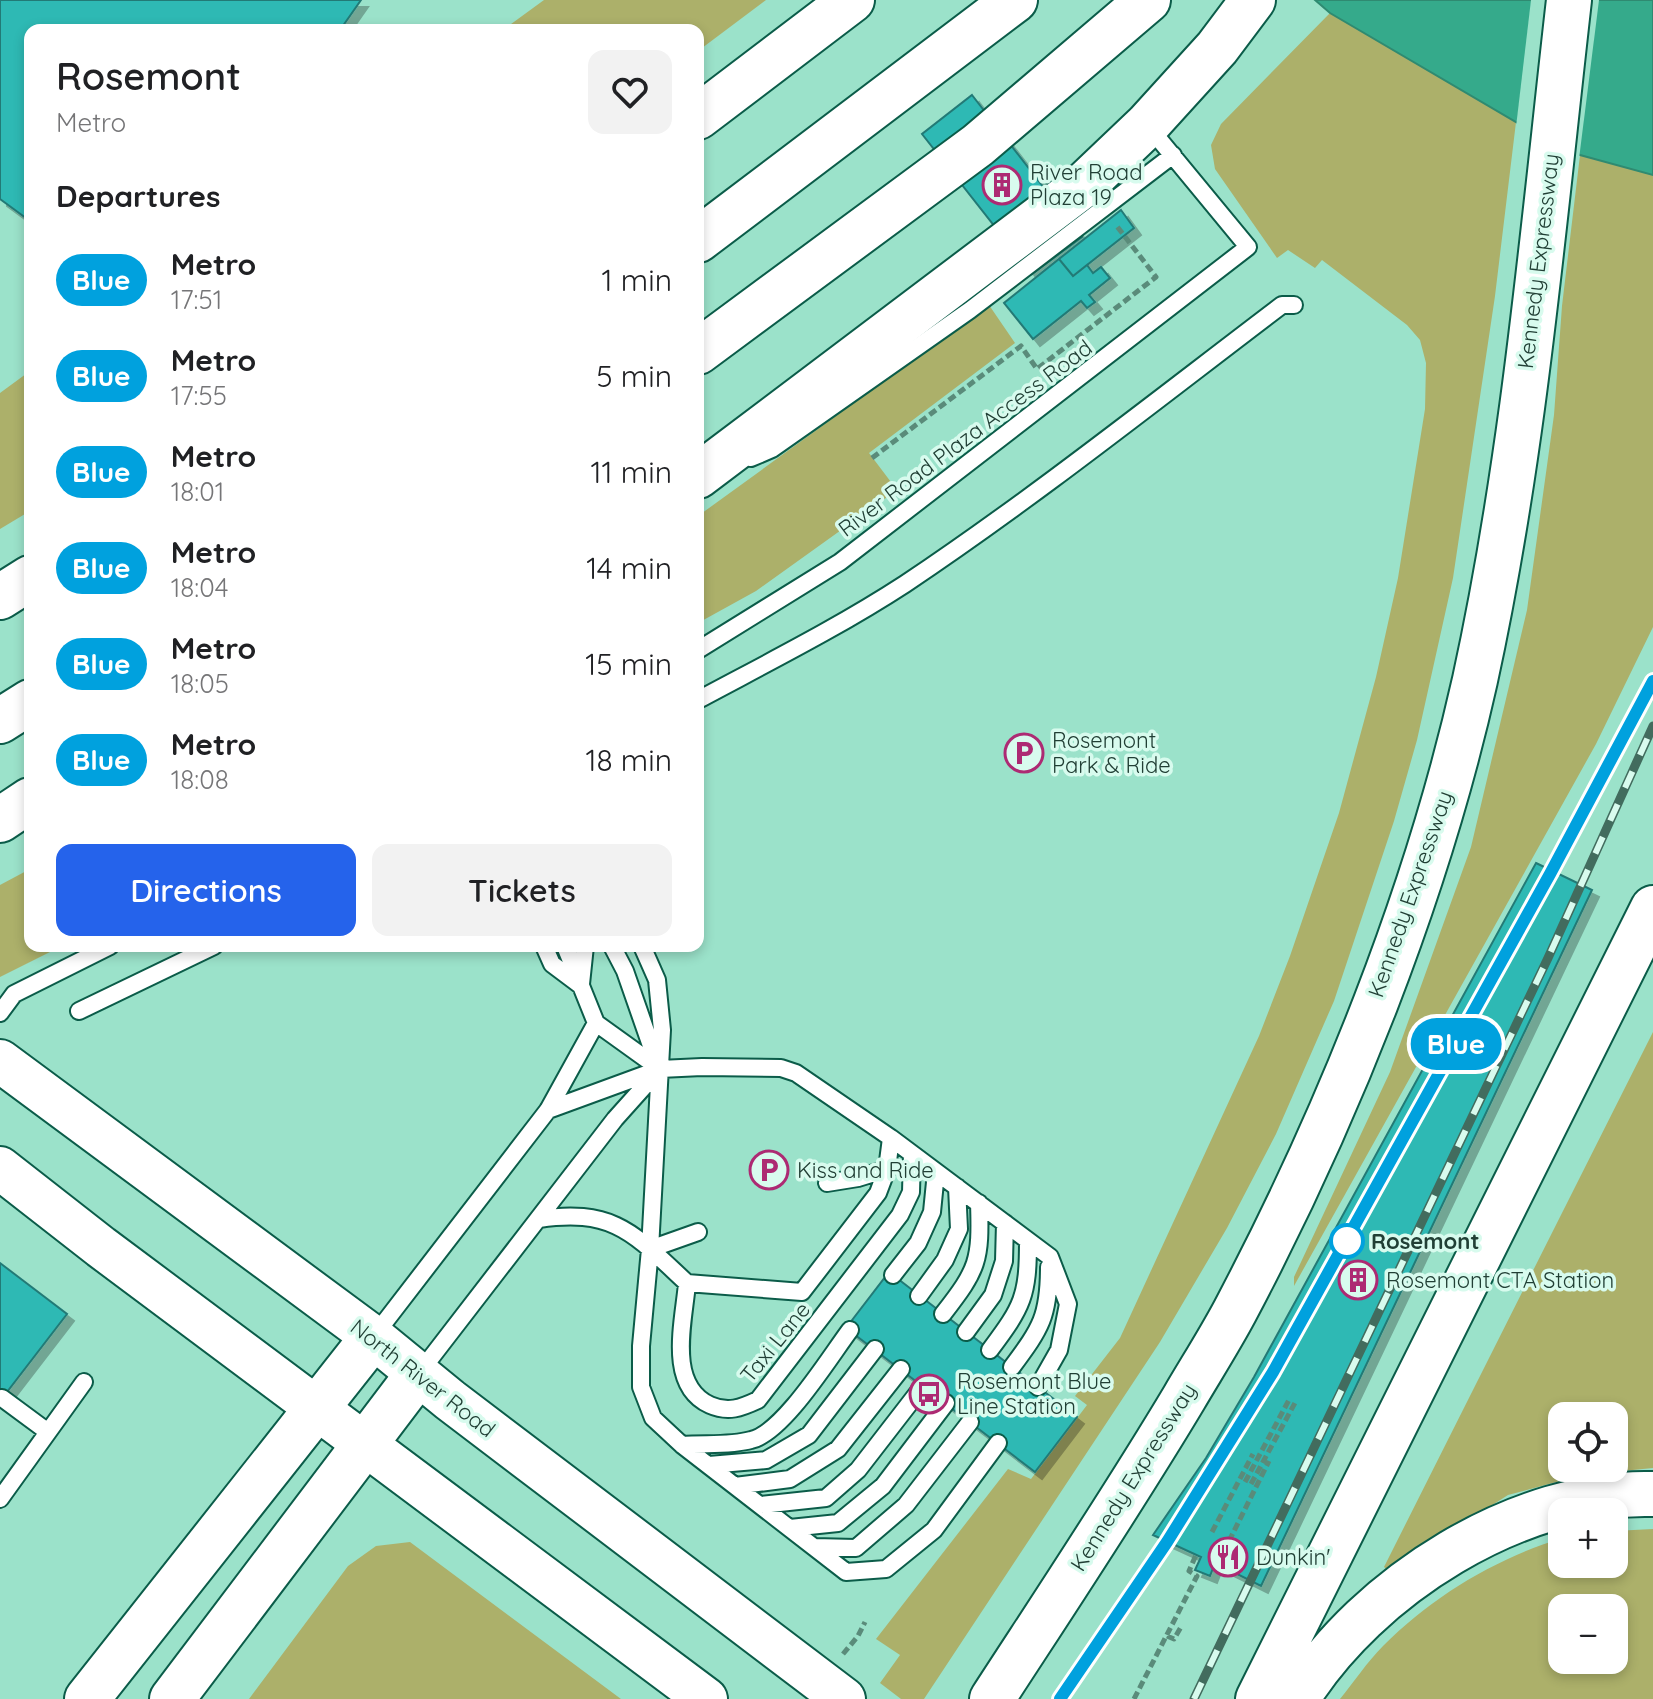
<!DOCTYPE html>
<meta charset="utf-8">
<style>
body{margin:0;font-family:Quicksand,sans-serif;background:#f2f2f2;color:#202124;height:100vh;display:flex;flex-direction:column;font-size:30px;white-space:nowrap}
*{box-sizing:border-box;margin:0}
p{font-size:26px;color:#757577}
.icon{flex:none;width:44px;height:44px;fill:none;stroke:currentColor;stroke-width:2;stroke-linecap:round;stroke-linejoin:round}
.map{position:relative;flex:1;overflow:hidden}
.sheet{position:absolute;left:24px;top:24px;width:680px;height:928px;display:flex;flex-direction:column;background:#fff;border-radius:16px;box-shadow:0 4px 12px #0003}
.sheet>*{flex:none}
.badge{padding:0 16px;border-radius:26px;font-size:28px;line-height:52px}
.controls{position:absolute;left:1548px;top:1402px;display:grid;gap:16px}
.controls a{display:grid;place-items:center;width:80px;height:80px;border-radius:16px;background:#fff;box-shadow:0 4px 12px #0003;font-size:40px}
.map>.badge{position:absolute;translate:-50% -50%;box-shadow:0 0 0 4px #fff}
h2{padding:0 32px;font-size:30px;line-height:72px}
.round{display:grid;place-items:center;flex:none;width:84px;height:84px;border-radius:16px;background:#f2f2f2}
.overview{display:flex;align-items:center;justify-content:space-between;height:136px;padding:0 32px}
h1{font-size:38px;font-weight:600;line-height:60px}
.primary-button{display:flex;gap:16px;margin-top:auto;padding:16px 32px}
.primary-button a{flex:1;height:92px;border-radius:16px;background:#2563eb;color:#fff;font-size:32px;font-weight:600;line-height:92px;text-align:center}
.primary-button a+a{background:#f2f2f2;color:#202124}
ul{padding:0;list-style:none}
li{display:flex;align-items:center;gap:24px;height:96px;padding:0 32px}
li div{flex:1}
li b{display:block;font-size:30px}
li em{font-style:normal}
li .badge{min-width:88px;font-weight:700;text-align:center}
.map>svg:first-child{display:block}
.green{fill:#acb06a;fill-rule:evenodd}
.water{fill:#35aa8b;stroke:#2f8a71;stroke-width:2}
.pier{fill:#9be2ca}
.building{fill:#2eb9b4;stroke:#247a76;stroke-width:2;filter:url(#shadow)}
.lines{fill:none;stroke-linecap:round;stroke-linejoin:round}
.service-casing{stroke:#0b5c49;stroke-width:20}
.secondary-casing{stroke:#0b5c49;stroke-width:46}
.motorway-casing{stroke:#0b5c49;stroke-width:48}
.path{stroke:#5a8b7a;stroke-width:5;stroke-dasharray:8 4;stroke-linecap:butt}
.service{stroke:#fff;stroke-width:16}
.secondary{stroke:#fff;stroke-width:42}
.motorway{stroke:#fff;stroke-width:44}
.rail-casing{stroke:#426c5e;stroke-width:9}
.rail{stroke:#d8fbee;stroke-width:6;stroke-dasharray:18;stroke-linecap:butt}
.line-casing{stroke:#fff;stroke-width:18}
.line{stroke:#00a1de;stroke-width:12}
.stop-dot{fill:#fff;stroke:#00a1de;stroke-width:4}
.labels{text-anchor:middle;stroke-width:7;stroke-linejoin:round;paint-order:stroke}
.poi-label{font-size:22px;fill:#213f35;stroke:#d8fbee;text-anchor:start}
.street-label{font-size:22px;fill:#213f35;stroke:#d8fbee}
.stop-label{font-size:22px;font-weight:bold;fill:#213f35;stroke:#d8fbee;text-anchor:start}
</style>
<div class="map">
<svg width="1653" height="1699" viewBox="0 0 1653 1699">
<defs>
<filter id="shadow"><feDropShadow dx="7" dy="7" stdDeviation="0" flood-color="#0004"/></filter>
</defs>
<rect width="100%" height="100%" fill="#9be2ca"/>
<path class="green" d="M 544,0 L 766,0 L 698,51 L 698,30 L 503,30 Z
M 1330,13 L 1516,122 L 1495,296 L 1453,578 L 1417,740 L 1394,821 L 1334,1001 L 1276,1134 L 1227,1228 L 1160,1342 L 924,1699 L 901,1699 L 880,1683 L 900,1655 L 876,1639 L 1008,1469 L 1031,1479 L 1087,1405 L 1075,1396 L 1120,1338 L 1259,1036 L 1290,956 L 1339,813 L 1376,677 L 1398,578 L 1425,409 L 1426,363 L 1420,340 L 1407,325 L 1322,260 L 1315,268 L 1288,250 L 1277,258 L 1215,169 L 1211,145 L 1221,124 Z
M 1580,155 L 1653,175 L 1653,627 L 1596,744 L 1294,1286 L 1294,1277 L 1390,1072 L 1471,847 L 1527,610 L 1554,415 L 1562,306 Z
M 989,305 L 1015,343 L 869,453 L 897,490 L 756,591 L 698,623 L 698,516 Z
M 30,371 L 30,511 L 0,529 L 0,393 Z
M 30,869 L 30,946 L 62,946 L 0,977 L 0,885 Z
M 1653,1032 L 1653,1468 L 1582,1475 L 1508,1495 L 1389,1571 L 1384,1567 ZM 1562,1416 L 1614,1416 L 1614,1468 L 1562,1468 Z
M 1653,1529 L 1653,1699 L 1340,1699 C 1354,1682 1367,1662 1383,1646 C 1433,1596 1495,1559 1562,1538 L 1562,1564 L 1614,1564 L 1614,1531 ZM 1562,1608 L 1614,1608 L 1614,1660 L 1562,1660 Z
M 410,1542 L 621,1699 L 249,1699 L 348,1566 L 376,1546 Z"/>
<path class="water" d="M 1315,0 L 1653,0 L 1653,175 L 1580,155 L 1516,122 L 1330,13 Z"/>
<path class="pier" d="M 1531,0 L 1599,0 L 1579,159 L 1516,127 Z"/>
<path class="building" d="M 0,0 L 361,0 L 340,30 L 30,30 L 30,221 L 0,199 Z
M 972,95 L 1082,237 L 1032,274 L 922,134 Z
M 1121,210 L 1134,228 L 1073,276 L 1059,259 Z
M 1059,259 L 1073,276 L 1087,265 L 1093,273 L 1101,267 L 1110,278 L 1089,295 L 1095,302 L 1087,308 L 1081,301 L 1033,339 L 1004,303 Z
M 1536,863 L 1592,890 L 1261,1586 L 1215,1563 L 1210,1576 L 1195,1570 L 1201,1557 L 1153,1535 L 1206,1458 L 1254,1377 Z
M 0,1263 L 67,1314 L 0,1401 Z
M 889,1272 L 1077,1417 L 1035,1472 L 846,1328 Z"/>
<g class="lines">
<defs>
<path id="service" d="M 751,458 L 772,449 L 970,310 L 1173,155
M 698,650 L 840,562 L 1248,247 L 1149,127
M 698,700 C 767,663 839,627 905,584 C 1035,497 1158,399 1282,305 L 1294,305
M 544,946 L 552,964 L 580,985
M 565,946 L 596,1023 L 660,1069
M 612,946 L 625,971 L 656,1060
M 642,946 L 657,980 L 662,1030 L 650,1249 L 641,1346 L 641,1387 L 653,1418 L 682,1445 L 846,1572 L 886,1569 L 934,1530 L 998,1443
M 581,984 L 585,946
M 79,1011 L 214,946
M 0,1013 L 14,994 L 110,946
M 548,1110 L 660,1069 L 702,1067 L 781,1068 L 796,1073 L 891,1138 L 1050,1257 L 1068,1304 L 1059,1350 L 1038,1387
M 827,1183 L 858,1178 L 887,1169
M 539,1219 C 615,1208 634,1234 687,1283
M 650,1249 L 698,1232
M 893,1275 L 918,1243 L 932,1212 L 936,1172
M 687,1283 C 684,1321 666,1385 710,1405 C 728,1413 741,1408 758,1400 L 900,1215 L 911,1192 L 912,1154
M 687,1283 L 802,1292 L 878,1193 L 887,1169 L 891,1138
M 919,1296 L 945,1260 L 959,1229 L 957,1187
M 943,1314 C 978,1269 981,1261 979,1203
M 966,1332 L 993,1295 L 1004,1261 L 1005,1223
M 374,1336 L 548,1110 L 596,1023
M 990,1350 C 1023,1306 1028,1296 1028,1241
M 1012,1367 C 1041,1328 1049,1316 1049,1267
M 420,1372 L 615,1119 L 658,1071
M 2,1398 L 48,1432
M 682,1445 C 704,1443 730,1446 751,1440 C 783,1433 829,1358 850,1330
M 709,1465 L 766,1460 L 809,1435 L 875,1349
M 735,1486 L 790,1479 L 838,1449 L 901,1369
M 0,1499 L 84,1382
M 761,1505 L 826,1498 L 858,1470 L 923,1386
M 790,1528 L 838,1523 L 883,1486 L 946,1403
M 814,1547 L 856,1548 L 906,1505 L 970,1422"/>
<path id="secondary" d="M 0,1061 L 373,1337 L 450,1400 L 844,1699
M 0,1168 L 101,1247 L 706,1699"/>
<path id="motorway" d="M 698,117 L 852,0
M 698,240 L 1015,0
M 698,352 L 978,145 L 1148,0
M 698,476 L 1085,184 L 1147,125 L 1217,48 L 1253,0
M 0,597 L 30,578
M 0,721 L 30,702
M 0,820 L 30,800
M 87,1699 L 373,1337
M 172,1699 L 418,1374
M 992,1699 C 1057,1599 1123,1500 1184,1398 C 1201,1369 1219,1341 1235,1311 C 1338,1116 1427,895 1475,680 C 1524,456 1543,227 1569,0
M 1258,1699 L 1653,908
M 1297,1699 C 1367,1586 1519,1490 1653,1494"/>
</defs>
<use href="#service" class="service-casing"/>
<use href="#secondary" class="secondary-casing"/>
<use href="#motorway" class="motorway-casing"/>
<path class="path" d="M 872,458 L 1021,346 L 1037,369 L 1156,277 L 1116,225
M 1245,1482 L 1290,1398
M 1251,1484 L 1296,1401
M 1212,1532 L 1253,1454
M 1229,1541 L 1269,1461
M 1167,1636 L 1174,1639 L 1181,1627
M 843,1654 L 858,1636 L 865,1622
M 1134,1699 L 1197,1576 L 1189,1571 L 1196,1555"/>
<use href="#service" class="service"/>
<use href="#secondary" class="secondary"/>
<use href="#motorway" class="motorway"/>
<defs>
<path id="rail" d="M 1060,1699 L 1167,1542 L 1273,1372 L 1550,874 L 1653,681
M 1194,1699 L 1548,958 L 1653,726"/>
</defs>
<use href="#rail" class="rail-casing"/>
<use href="#rail" class="rail"/>
</g>
<g class="lines">
<defs>
<path id="line" d="M 1060,1699 L 1167,1542 L 1273,1372 L 1550,874 L 1653,681"/>
</defs>
<use href="#line" class="line-casing"/>
<use href="#line" class="line"/>
</g>
<defs>
<symbol id="building-ring" viewBox="-11 -11 22 22"><circle r="9.5" fill="#d8fbee" stroke="#ad2a73" stroke-width="1.5"/><path d="M-4-6H4V6H1V3H-1V6H-4ZM-2.5-4.3h1.7v1.8h-1.7ZM.8-4.3h1.7v1.8H.8ZM-2.5-1h1.7V.8h-1.7ZM.8-1h1.7V.8H.8Z" fill="#ad2a73"/></symbol>
<symbol id="parking-ring" viewBox="-11 -11 22 22"><circle r="9.5" fill="#d8fbee" stroke="#ad2a73" stroke-width="1.5"/><path d="M-3.5-5.5H1a3.5 3.5 0 0 1 0 7H-1V5.5H-3.5ZM-1-3.4V-.6H.8a1.4 1.4 0 0 0 0-2.8Z" fill="#ad2a73"/></symbol>
<symbol id="bus-ring" viewBox="-11 -11 22 22"><circle r="9.5" fill="#d8fbee" stroke="#ad2a73" stroke-width="1.5"/><path d="M-5-6H5V4H4V6H2V4H-2V6H-4V4H-5ZM-3.5-4V0h7V-4ZM-3.5 1.2v1.5H-2V1.2ZM2 1.2v1.5H3.5V1.2Z" fill="#ad2a73"/></symbol>
<symbol id="restaurant-ring" viewBox="-11 -11 22 22"><circle r="9.5" fill="#d8fbee" stroke="#ad2a73" stroke-width="1.5"/><path d="M-5-6h1v4h1v-4h1v4h1v-4h1v5L-1.5 .5V6h-2V.5L-5-1ZM5-6V6H3V1.5H1.5Q1.5-4 5-6Z" fill="#ad2a73"/></symbol>
</defs>
<g fill-rule="evenodd">
<use href="#building-ring" x="980" y="163" width="44" height="44"/>
<use href="#parking-ring" x="1002" y="731" width="44" height="44"/>
<use href="#parking-ring" x="747" y="1148" width="44" height="44"/>
<use href="#building-ring" x="1336" y="1258" width="44" height="44"/>
<use href="#bus-ring" x="907" y="1372" width="44" height="44"/>
<use href="#restaurant-ring" x="1206" y="1535" width="44" height="44"/>
</g>
<circle class="stop-dot" cx="1347" cy="1241" r="16"/>
<g class="labels">
<g class="poi-label">
<text x="1030" y="180">River Road<tspan x="1030" dy="25">Plaza 19</tspan></text>
<text x="1052" y="748">Rosemont<tspan x="1052" dy="25">Park &amp; Ride</tspan></text>
<text x="797" y="1178">Kiss and Ride</text>
<text x="1386" y="1288">Rosemont CTA Station</text>
<text x="957" y="1389">Rosemont Blue<tspan x="957" dy="25">Line Station</tspan></text>
<text x="1256" y="1565">Dunkin'</text>
</g>
<g class="street-label">
<text transform="translate(1538 261) rotate(-83)" y="8">Kennedy Expressway</text>
<text transform="translate(965 438) rotate(-37)" y="8">River Road Plaza Access Road</text>
<text transform="translate(1410 894) rotate(-71)" y="8">Kennedy Expressway</text>
<text transform="translate(775 1342) rotate(-51)" y="8">Taxi Lane</text>
<text transform="translate(423 1378) rotate(38)" y="8">North River Road</text>
<text transform="translate(1133 1477) rotate(-58)" y="8">Kennedy Expressway</text>
</g>
<g class="stop-label">
<text x="1371" y="1249">Rosemont</text>
</g>
</g>
</svg>
<div class="controls">
<a><svg class="icon" aria-label="locate" viewBox="0 0 24 24"><circle cx="12" cy="12" r="6"/><path d="M12 2v4M12 18v4M2 12h4M18 12h4"/></svg></a>
<a>+</a>
<a>−</a>
</div>
<b class="badge" style="left:1456px;top:1044px;background:#00a1de;color:#fff">Blue</b>
<section class="sheet">
<div class="overview"><div><h1>Rosemont</h1><p>Metro</p></div><a class="round"><svg class="icon" aria-label="heart" viewBox="0 0 24 24"><path d="M12 20l-8-8c-3-5 5-10 8-4 3-6 11-1 8 4z"/></svg></a></div>
<h2>Departures</h2>
<ul>
<li><span class="badge" style="background:#00a1de;color:#fff">Blue</span><div><b>Metro</b><p>17:51</p></div><em>1 min</em></li>
<li><span class="badge" style="background:#00a1de;color:#fff">Blue</span><div><b>Metro</b><p>17:55</p></div><em>5 min</em></li>
<li><span class="badge" style="background:#00a1de;color:#fff">Blue</span><div><b>Metro</b><p>18:01</p></div><em>11 min</em></li>
<li><span class="badge" style="background:#00a1de;color:#fff">Blue</span><div><b>Metro</b><p>18:04</p></div><em>14 min</em></li>
<li><span class="badge" style="background:#00a1de;color:#fff">Blue</span><div><b>Metro</b><p>18:05</p></div><em>15 min</em></li>
<li><span class="badge" style="background:#00a1de;color:#fff">Blue</span><div><b>Metro</b><p>18:08</p></div><em>18 min</em></li>
</ul>
<div class="primary-button"><a>Directions</a><a>Tickets</a></div>
</section>
</div>
